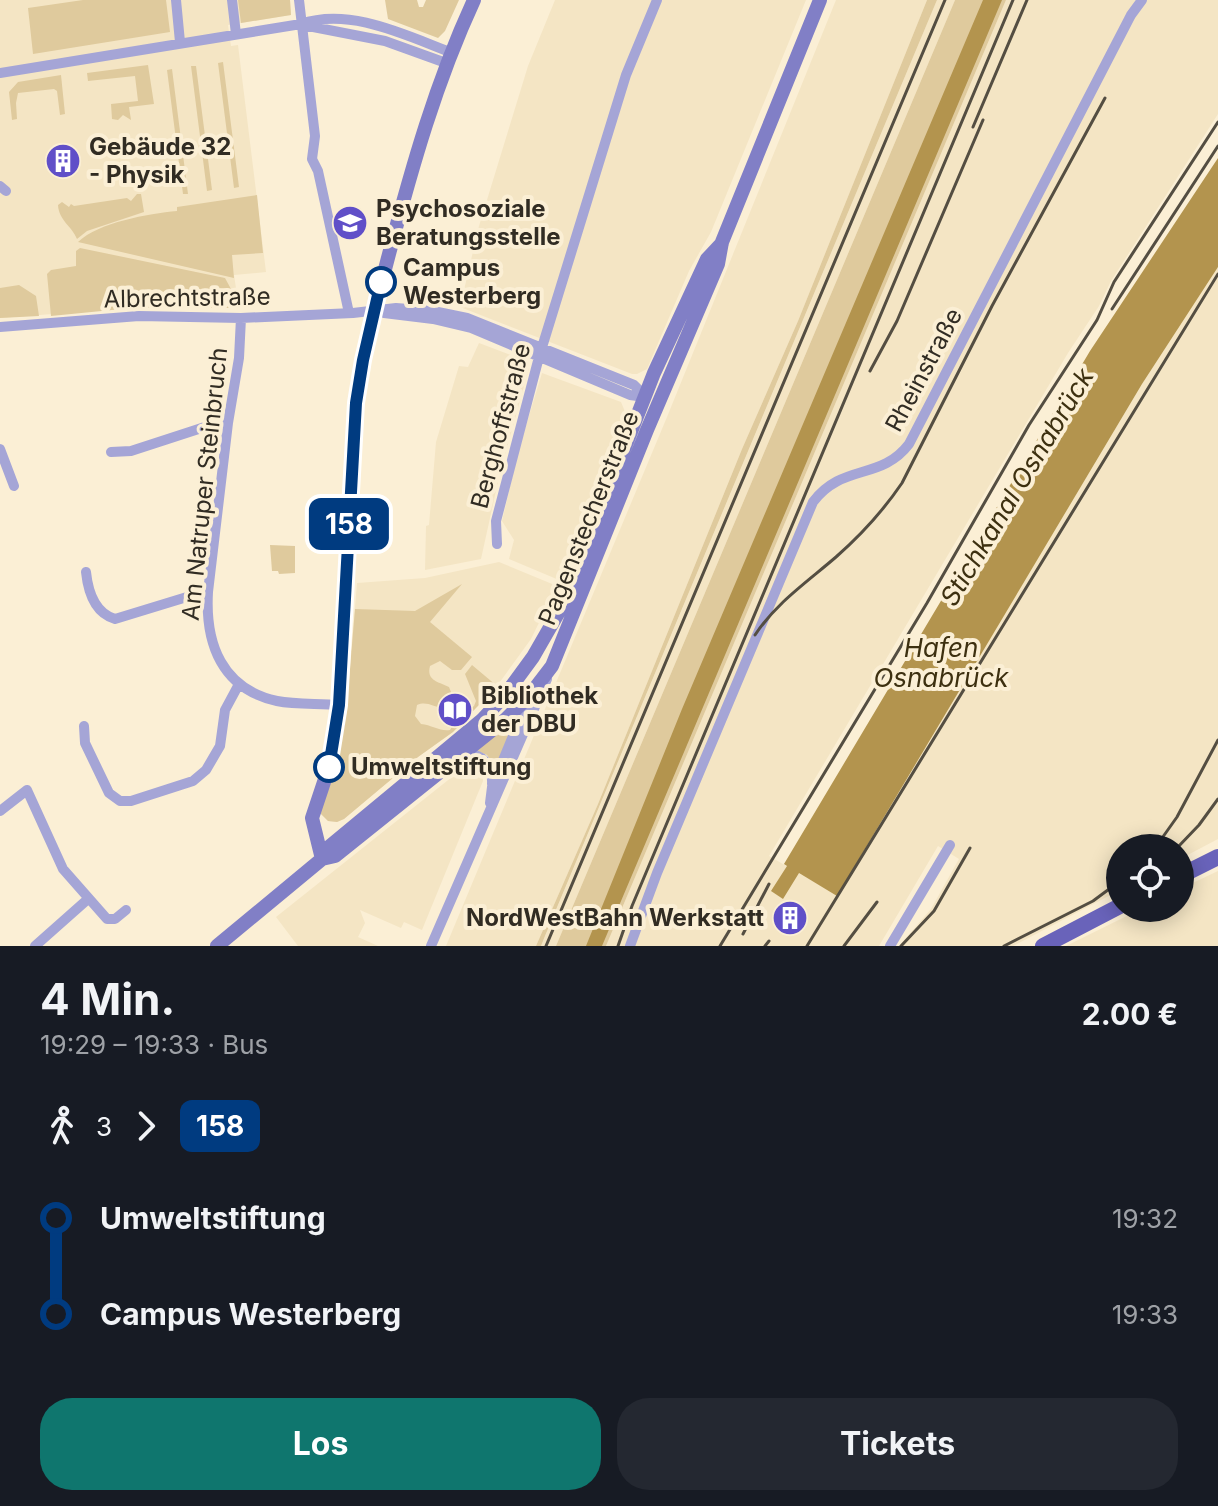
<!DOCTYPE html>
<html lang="de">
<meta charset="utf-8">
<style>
body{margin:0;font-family:Inter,sans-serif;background:#242831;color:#f1f3f6;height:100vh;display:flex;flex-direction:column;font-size:30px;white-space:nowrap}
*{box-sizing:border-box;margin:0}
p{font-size:26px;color:#9ea1a6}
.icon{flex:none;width:44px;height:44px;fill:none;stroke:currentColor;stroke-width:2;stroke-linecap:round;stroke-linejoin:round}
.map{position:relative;height:946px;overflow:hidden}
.drawer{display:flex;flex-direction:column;background:#171b24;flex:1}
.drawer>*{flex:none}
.badge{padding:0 16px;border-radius:12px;font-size:28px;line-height:52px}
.controls{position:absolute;left:1106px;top:834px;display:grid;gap:16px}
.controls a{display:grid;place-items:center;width:88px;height:88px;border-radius:50%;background:#171b24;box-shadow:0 4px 20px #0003;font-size:40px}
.map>.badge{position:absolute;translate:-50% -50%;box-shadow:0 0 0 4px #fff}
.legs{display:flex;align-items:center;gap:12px;height:88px;padding:0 40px;font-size:26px}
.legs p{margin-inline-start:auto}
.head{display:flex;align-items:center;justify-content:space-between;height:136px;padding:0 40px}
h1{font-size:44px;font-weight:700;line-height:60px}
.cta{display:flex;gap:16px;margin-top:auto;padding:16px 40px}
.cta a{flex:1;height:92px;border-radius:32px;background:#0f766e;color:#fff;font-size:32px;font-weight:700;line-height:92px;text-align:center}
.cta a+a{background:#242831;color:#f1f3f6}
ul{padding:0 40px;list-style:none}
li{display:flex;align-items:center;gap:28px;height:96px;font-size:30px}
li i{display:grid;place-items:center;width:12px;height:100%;margin:0 10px;background:currentColor}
li i::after{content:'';width:20px;height:20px;margin:-10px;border:6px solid;border-radius:50%;background:#171b24}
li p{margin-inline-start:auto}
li:first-child i{background:linear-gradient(#0000 50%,currentColor 0)}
li:last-child i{background:linear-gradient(currentColor 50%,#0000 0)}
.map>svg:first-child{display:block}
.built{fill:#f4e5c4}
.green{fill:#dfca9d}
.water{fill:#b3944e}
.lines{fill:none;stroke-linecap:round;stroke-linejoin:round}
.street{stroke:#a5a5d6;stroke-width:10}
.secondary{stroke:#817fc6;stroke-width:14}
.primary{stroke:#6963ba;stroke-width:16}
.rail{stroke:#544e42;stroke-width:3}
.line-1-casing{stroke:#fff;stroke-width:18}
.line-1{stroke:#003b80;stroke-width:12}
.stop-1-dot{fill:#fff;stroke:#003b80;stroke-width:4}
.labels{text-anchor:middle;stroke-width:8;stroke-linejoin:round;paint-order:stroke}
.poi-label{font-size:24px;font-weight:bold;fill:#312c23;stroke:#fbefd5;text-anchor:start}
.stop-label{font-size:24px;font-weight:bold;fill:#312c23;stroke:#fbefd5;text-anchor:start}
.street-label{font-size:24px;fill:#312c23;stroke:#fbefd5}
.water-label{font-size:26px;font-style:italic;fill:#3d3010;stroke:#fbefd5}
</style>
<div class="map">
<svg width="1218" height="946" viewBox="0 0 1218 946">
<rect width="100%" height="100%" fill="#fbefd5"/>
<path class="built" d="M 0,0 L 290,0 L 291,15 L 228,25 L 231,46 L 238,45 L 266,272 L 234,275 L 239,308 L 132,308 L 0,318 Z
M 555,0 L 806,0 L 711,232 L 689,271 L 647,369 L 637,374 L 632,374 L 460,307 L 479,226 L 528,66 Z
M 836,0 L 927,0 L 798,321 L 742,449 L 598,804 L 536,946 L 446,946 L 667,417 Z
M 937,0 L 955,0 L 556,946 L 541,946 Z
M 1006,0 L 1218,0 L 1218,114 L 1111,281 L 1099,306 L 1068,353 L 769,856 L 837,895 L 1142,384 L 1218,267 L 1218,839 L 1180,859 L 1180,848 L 1120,848 L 1120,890 L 1013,946 L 899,946 L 931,909 L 959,859 L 938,846 L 879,946 L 606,946 Z
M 479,343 L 524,360 L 529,368 L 499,477 L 481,559 L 425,570 L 426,526 L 429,525 L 436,442 L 459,366 L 468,367 Z
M 542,373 L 621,402 L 626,414 L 559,580 L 509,559 L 514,540 L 502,521 L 518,452 Z
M 499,562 L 557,586 L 531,639 L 497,686 L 453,732 L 418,757 L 344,819 L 337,822 L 328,821 L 320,813 L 336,768 L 346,716 L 357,583 L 425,578 Z
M 467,765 L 476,765 L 482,772 L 483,781 L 422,930 L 404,922 L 401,928 L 360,910 L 365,923 L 358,937 L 378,946 L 298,946 L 276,917 Z
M 1218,871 L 1218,946 L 1066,946 L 1143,908 L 1180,908 L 1180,889 Z"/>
<path class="green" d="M 83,0 L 166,0 L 170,32 L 33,54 L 28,8 Z
M 238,0 L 290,0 L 291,15 L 241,23 Z
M 385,0 L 417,0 L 419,7 L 423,7 L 426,0 L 459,0 L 445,31 L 438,38 L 388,19 Z
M 927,0 L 937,0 L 545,936 L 541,946 L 536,946 L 598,804 L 742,449 L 798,321 Z
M 955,0 L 1006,0 L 606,946 L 556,946 Z
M 223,62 L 239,187 L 234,188 L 218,63 Z
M 148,65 L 154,104 L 129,107 L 131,120 L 123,115 L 118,120 L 112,119 L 111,104 L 138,101 L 135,76 L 88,81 L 87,73 Z
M 191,66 L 196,66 L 212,190 L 207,191 Z
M 172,69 L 188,194 L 183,194 L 167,70 Z
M 61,75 L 65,114 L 60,115 L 57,91 L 54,89 L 18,93 L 16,103 L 17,119 L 12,120 L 9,92 L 18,82 Z
M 137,194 L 141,194 L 144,212 L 87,231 L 77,239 C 72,226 59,221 58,205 L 62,202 L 69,207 L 71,204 L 74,206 L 127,198 L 131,201 Z
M 257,195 L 263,253 L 232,255 L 234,278 L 78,242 C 99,222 148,214 177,211 L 177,207 Z
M 80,248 L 225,278 L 231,289 L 234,308 L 132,308 L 51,316 L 47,274 L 51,270 L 76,266 L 76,251 Z
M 19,285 L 36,296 L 39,316 L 0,318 L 0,288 Z
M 270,545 L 295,546 L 295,573 L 279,574 L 278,571 L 272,571 Z
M 462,584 L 430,622 L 472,657 L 461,670 L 452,670 L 440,661 L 430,666 C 426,681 439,682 449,687 L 453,697 L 447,707 C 435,710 429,700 417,705 L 415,716 L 421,724 C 432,725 441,732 450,730 L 456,720 L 474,706 L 476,701 L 465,674 L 472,665 L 497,686 L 453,732 L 418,757 L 344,819 L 337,822 L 328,821 L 320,813 L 336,768 L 346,716 L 355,609 L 415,611 Z
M 507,725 L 512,728 L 495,768 L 487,755 L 475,750 Z"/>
<path class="water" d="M 983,0 L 1002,0 L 602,946 L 586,946 L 682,709 Z
M 1218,158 L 1218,267 L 1142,384 L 837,896 L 799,873 L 783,899 L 771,891 L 787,866 L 784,864 L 1090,351 Z"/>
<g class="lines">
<path class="street" d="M 176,0 L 180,42
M 232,0 L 236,34
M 299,0 L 315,136 L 312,159 L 318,171 L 349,313
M 303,25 L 385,41 L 446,63
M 0,73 L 301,24 C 349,7 405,35 450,52
M 0,186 L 6,191
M 384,313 L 433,319 L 471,328 L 630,395 L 645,397
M 241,318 L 239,358 L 228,423 L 208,592 C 205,644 222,689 277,701 C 297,705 319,703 339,705
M 0,327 L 139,316 L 241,318 L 353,313 L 396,308 L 433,311 L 467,318 L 634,385 L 646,397
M 0,449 L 14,486
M 111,452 L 131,451 L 217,423 L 228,423
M 497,544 L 496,521 L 539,357 L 626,75 L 657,0
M 86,572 C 88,591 95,613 115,619 L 200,593 L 208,592
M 84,726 L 85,743 L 109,793 L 120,801 L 131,801 L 193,781 L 206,770 L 220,746 L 225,710 L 239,684
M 460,756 C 481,750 493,764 492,784
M 490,803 L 492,787 L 527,702
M 0,811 L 27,790 L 63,869 L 107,919 L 115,919 L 126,910
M 35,946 L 88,899
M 431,946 L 547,679
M 630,946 L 657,873 L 813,502 C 842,463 881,481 909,444 L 1131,15 L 1142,0
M 890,946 L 950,845"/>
<path class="secondary" d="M 322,859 L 335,856 L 506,719 L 529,696 L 552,666 L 647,430 L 718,264 L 722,242 L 820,0
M 322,859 L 312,818 L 329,767 L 338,722 L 356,403 C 364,352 376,303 389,254 C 412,167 436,82 474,0
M 217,946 L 322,859 L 329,847 L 482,720 L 505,695 L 533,657 L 564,603 L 654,373 L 707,259 L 722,243"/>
<path class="primary" d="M 1180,876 L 1218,857
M 1043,946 L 1120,906"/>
<path class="rail" d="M 973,127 L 1027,0
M 1112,309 L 1218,146
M 870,371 L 897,321 L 983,120
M 755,635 C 776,603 807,582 836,557 C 861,535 883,511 902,483 L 992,306 L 1105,98
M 1155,848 L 1177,817 L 1218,740
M 1177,848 L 1199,825 L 1218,799
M 743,934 L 769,884
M 546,946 L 945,0
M 618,946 L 632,906 L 1013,0
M 720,946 L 927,603 L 1029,425 L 1097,320 L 1114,282 L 1218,122
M 765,946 L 769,941
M 807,946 L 1218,274
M 844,946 L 877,902
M 901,946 L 934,911 L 970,848
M 1004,946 L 1093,901 L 1120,881"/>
</g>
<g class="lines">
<defs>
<path id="line-1" d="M 329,767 L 339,705 L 356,403 L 363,360 L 381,282"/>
</defs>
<use href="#line-1" class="line-1-casing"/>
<use href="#line-1" class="line-1"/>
</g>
<defs>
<symbol id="building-disc" viewBox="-11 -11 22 22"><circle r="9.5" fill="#604fc8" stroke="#fbefd5"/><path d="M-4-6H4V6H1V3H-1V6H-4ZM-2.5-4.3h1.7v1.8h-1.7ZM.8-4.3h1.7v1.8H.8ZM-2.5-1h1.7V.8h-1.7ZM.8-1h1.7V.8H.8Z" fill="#fff"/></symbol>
<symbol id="university-disc" viewBox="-11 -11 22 22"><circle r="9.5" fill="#604fc8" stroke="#fbefd5"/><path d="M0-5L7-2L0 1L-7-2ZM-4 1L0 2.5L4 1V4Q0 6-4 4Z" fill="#fff"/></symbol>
<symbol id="library-disc" viewBox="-11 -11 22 22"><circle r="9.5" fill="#604fc8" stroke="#fbefd5"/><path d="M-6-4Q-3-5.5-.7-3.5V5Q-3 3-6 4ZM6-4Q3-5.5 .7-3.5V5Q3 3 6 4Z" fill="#fff"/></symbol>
</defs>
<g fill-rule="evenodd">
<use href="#building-disc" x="43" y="141" width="40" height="40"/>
<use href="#university-disc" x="330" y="203" width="40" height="40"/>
<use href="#library-disc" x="435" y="690" width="40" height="40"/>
<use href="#building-disc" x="770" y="898" width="40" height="40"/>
</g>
<g class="stop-1-dot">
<circle cx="381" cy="282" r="14"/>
<circle cx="329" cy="767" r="14"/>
</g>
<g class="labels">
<g class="poi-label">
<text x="89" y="155">Gebäude 32<tspan x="89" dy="28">- Physik</tspan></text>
<text x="376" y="217">Psychosoziale<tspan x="376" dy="28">Beratungsstelle</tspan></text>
<text x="481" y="704">Bibliothek<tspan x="481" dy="28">der DBU</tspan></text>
<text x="764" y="926" text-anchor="end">NordWestBahn Werkstatt</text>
</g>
<g class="stop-label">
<text x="403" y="276">Campus<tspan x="403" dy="28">Westerberg</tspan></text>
<text x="351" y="775">Umweltstiftung</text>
</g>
<g class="street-label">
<text transform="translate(187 298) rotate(-1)" y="8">Albrechtstraße</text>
<text transform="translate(924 370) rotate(-62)" y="8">Rheinstraße</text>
<text transform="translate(501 426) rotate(-75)" y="8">Berghoffstraße</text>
<text transform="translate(205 484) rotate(-84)" y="8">Am Natruper Steinbruch</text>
<text transform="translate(589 518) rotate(-68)" y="8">Pagenstecherstraße</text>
</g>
<g class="water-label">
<text transform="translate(1017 487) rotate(-59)" y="9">Stichkanal Osnabrück</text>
<text x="941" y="657">Hafen<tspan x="941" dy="30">Osnabrück</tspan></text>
</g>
</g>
</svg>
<div class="controls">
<a><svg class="icon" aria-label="locate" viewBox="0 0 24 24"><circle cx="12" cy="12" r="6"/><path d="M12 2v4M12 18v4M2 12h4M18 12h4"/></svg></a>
</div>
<b class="badge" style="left:349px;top:524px;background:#003b80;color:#fff">158</b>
</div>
<section class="drawer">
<div class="head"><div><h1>4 Min.</h1><p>19:29 – 19:33 · Bus</p></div><b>2.00 €</b></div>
<div class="legs"><svg class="icon" aria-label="walk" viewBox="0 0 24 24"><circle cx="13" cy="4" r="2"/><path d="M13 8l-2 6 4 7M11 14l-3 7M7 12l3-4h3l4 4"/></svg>3<svg class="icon" aria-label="forward" viewBox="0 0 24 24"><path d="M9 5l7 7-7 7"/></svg><b class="badge" style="background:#003b80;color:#fff">158</b></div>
<ul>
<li><i style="color:#003b80"></i><b>Umweltstiftung</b><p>19:32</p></li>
<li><i style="color:#003b80"></i><b>Campus Westerberg</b><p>19:33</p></li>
</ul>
<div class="cta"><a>Los</a><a>Tickets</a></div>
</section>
